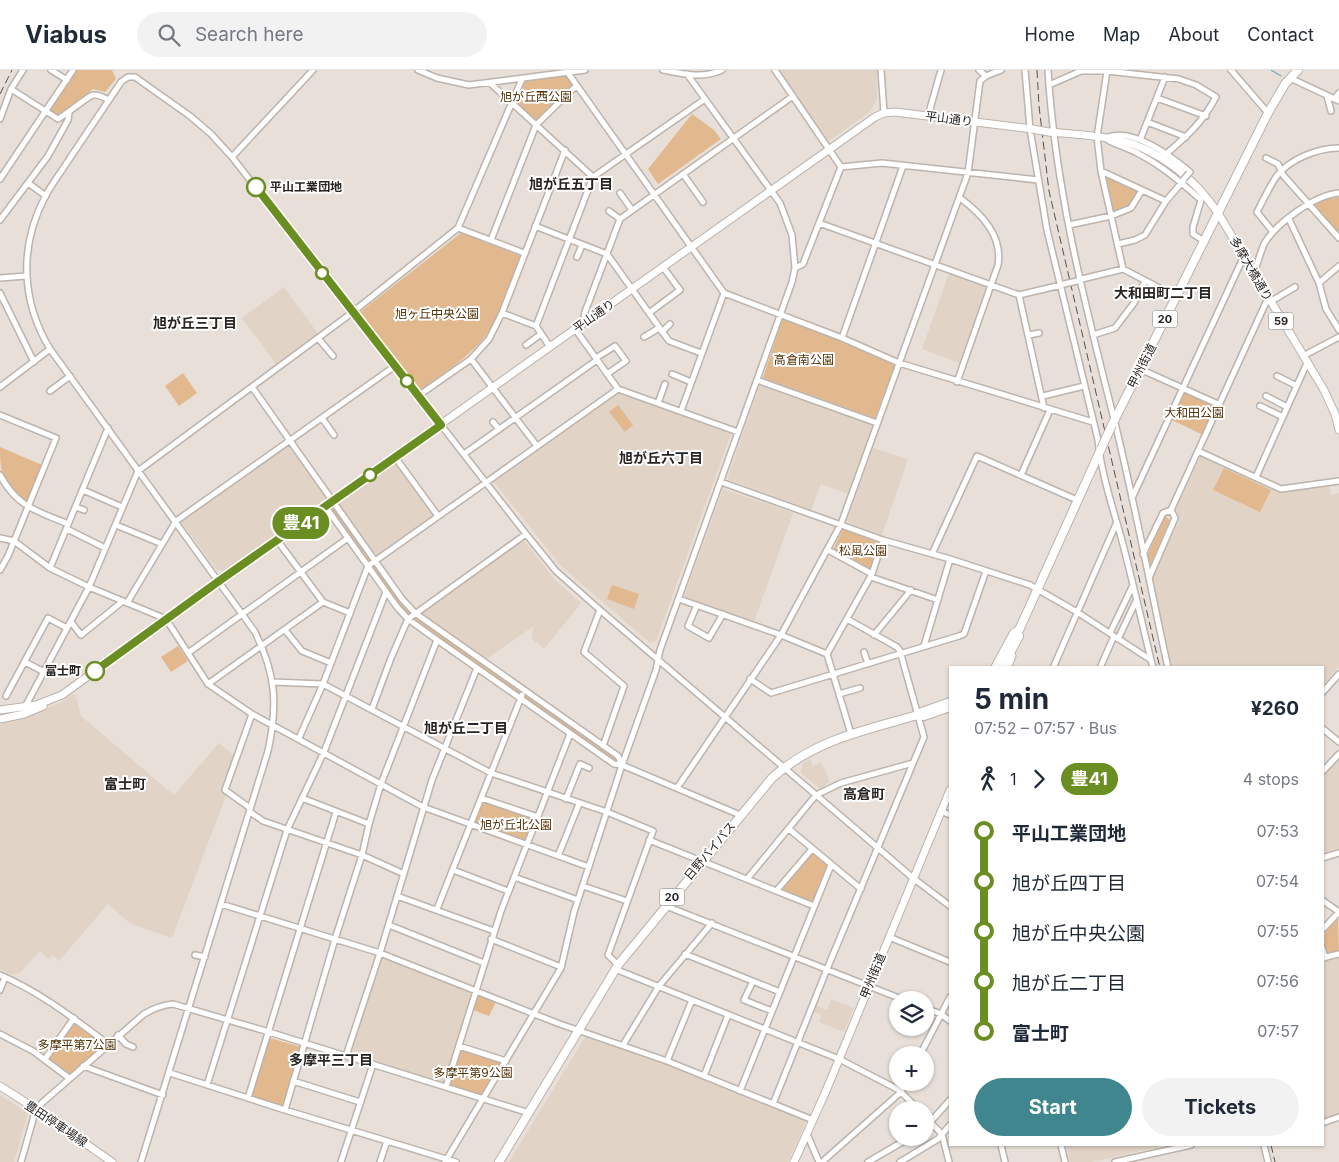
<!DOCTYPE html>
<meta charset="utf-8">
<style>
body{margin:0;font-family:Inter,"Noto Sans JP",sans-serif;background:#f2f2f3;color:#1f2937;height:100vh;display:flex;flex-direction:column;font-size:19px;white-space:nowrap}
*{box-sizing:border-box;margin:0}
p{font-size:16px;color:#747a83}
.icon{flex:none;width:28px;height:28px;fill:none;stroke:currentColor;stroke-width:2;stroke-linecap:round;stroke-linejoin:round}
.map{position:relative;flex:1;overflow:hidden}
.panel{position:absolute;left:949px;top:596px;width:375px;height:480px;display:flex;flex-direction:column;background:#fff;border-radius:0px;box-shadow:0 1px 4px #0004}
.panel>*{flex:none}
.badge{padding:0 10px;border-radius:16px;font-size:18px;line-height:32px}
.fabs{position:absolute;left:889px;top:921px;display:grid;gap:10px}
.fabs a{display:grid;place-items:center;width:45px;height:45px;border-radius:50%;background:#fff;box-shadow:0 1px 4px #0004;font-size:25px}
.map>.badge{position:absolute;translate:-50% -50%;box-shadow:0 0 0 2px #fff}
.legs{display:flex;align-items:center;gap:8px;height:55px;padding:0 25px;font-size:16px}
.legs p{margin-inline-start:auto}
.head{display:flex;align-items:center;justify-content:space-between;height:85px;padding:0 25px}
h1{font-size:28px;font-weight:700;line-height:38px}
.button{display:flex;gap:10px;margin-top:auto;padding:10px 25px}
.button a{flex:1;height:58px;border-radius:30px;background:#3f868f;color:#fff;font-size:20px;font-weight:700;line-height:58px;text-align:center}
.button a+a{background:#f2f2f3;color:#1f2937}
ul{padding:0 25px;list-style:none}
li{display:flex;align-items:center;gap:18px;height:50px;font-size:19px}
li i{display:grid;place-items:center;width:8px;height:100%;margin:0 6px;background:currentColor}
li i::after{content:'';width:12px;height:12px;margin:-6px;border:4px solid;border-radius:50%;background:#fff}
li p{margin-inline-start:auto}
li:first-child i{background:linear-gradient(#0000 50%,currentColor 0)}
li:last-child i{background:linear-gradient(currentColor 50%,#0000 0)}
header{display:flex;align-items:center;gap:30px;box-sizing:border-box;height:70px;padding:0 25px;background:#fff;border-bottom:1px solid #e0e1e3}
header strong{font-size:24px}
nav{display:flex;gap:28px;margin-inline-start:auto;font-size:18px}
.search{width:350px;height:45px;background:#f2f2f3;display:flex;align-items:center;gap:12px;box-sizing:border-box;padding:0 18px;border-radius:28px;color:#747a83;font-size:19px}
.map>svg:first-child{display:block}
.built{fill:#e1d3c6}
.green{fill:#e2b88f}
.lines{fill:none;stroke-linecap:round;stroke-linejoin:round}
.stream{stroke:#40a0ab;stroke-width:1}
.minor-casing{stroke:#bbb3ac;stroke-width:8}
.major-casing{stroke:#bbb3ac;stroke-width:9}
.highway-casing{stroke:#bbb3ac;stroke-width:10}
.minor{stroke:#fff;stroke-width:5}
.major{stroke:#fff;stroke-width:7}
.highway{stroke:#fff;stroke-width:8}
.rail{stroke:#56514d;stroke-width:1;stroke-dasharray:8 4;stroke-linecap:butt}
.minor-bridge-casing{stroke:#bbb3ac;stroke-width:8;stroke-linecap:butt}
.major-bridge-casing{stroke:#bbb3ac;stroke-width:9;stroke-linecap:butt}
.highway-bridge-casing{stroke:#bbb3ac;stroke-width:10;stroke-linecap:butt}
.minor-bridge{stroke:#fff;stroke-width:5}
.major-bridge{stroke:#fff;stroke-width:7}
.highway-bridge{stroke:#fff;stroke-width:8}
.line-1-casing{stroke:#fff;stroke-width:11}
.line-1{stroke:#6b8e23;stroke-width:8}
.stop-1-dot{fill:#fff;stroke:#6b8e23;stroke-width:2.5}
.labels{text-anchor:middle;stroke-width:4;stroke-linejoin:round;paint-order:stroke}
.shield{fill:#fff;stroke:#686664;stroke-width:1}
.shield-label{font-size:11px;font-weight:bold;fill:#272421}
.park-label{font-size:12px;fill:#533207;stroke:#fff}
.street-label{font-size:12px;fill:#272421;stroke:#fff}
.stop-label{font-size:12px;font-weight:bold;fill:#272421;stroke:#fff;text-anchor:start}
.neighbourhood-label{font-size:14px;font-weight:bold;fill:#272421;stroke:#fff}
</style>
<header>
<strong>Viabus</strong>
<div class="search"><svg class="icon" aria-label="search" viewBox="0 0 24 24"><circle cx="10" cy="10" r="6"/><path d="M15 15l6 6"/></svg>Search here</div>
<nav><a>Home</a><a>Map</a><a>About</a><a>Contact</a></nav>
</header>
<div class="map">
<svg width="1339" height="1092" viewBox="0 0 1339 1092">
<rect width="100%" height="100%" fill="#e8e0d8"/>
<path class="built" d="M 777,0 L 877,0 L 877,30 L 870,42 L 829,71 L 827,71 Z
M 949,203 L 987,216 L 960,293 L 922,279 Z
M 284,217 L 319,265 L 277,295 L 242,248 Z
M 760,315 L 874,354 L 848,424 L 821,414 L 811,440 L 727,409 Z
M 619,323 L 731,364 L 656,571 L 650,573 L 561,496 L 493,411 Z
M 290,370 L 330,426 L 224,501 L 217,500 L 179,449 Z
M 873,378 L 908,389 L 882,465 L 850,454 L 847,450 Z
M 1201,386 L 1279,422 L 1338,414 L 1339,415 L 1329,415 L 1331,425 L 1339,423 L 1339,596 L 1323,615 L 1322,598 L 1172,597 L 1151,507 L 1179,451 L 1176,438 Z
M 397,391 L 438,446 L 377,489 L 338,434 Z
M 723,419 L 793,443 L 754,552 L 684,527 Z
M 521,467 L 555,510 L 581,533 L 544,579 L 531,568 L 534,556 L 485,590 L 420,543 Z
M 73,624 L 76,626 L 81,646 L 174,725 L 219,673 L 236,687 L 225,720 L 227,723 L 172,868 L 131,854 L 108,834 L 59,891 L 53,885 L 49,889 L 40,881 L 20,903 L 11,905 L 0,899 L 0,655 L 3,651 L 22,648 L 60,633 Z
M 1339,687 L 1339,781 L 1323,785 L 1322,704 Z
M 810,689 L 813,696 L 821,692 L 830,712 L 826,714 L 828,718 L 820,719 L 801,703 L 802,694 Z
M 380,883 L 476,921 L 446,1017 L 346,986 Z
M 1339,888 L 1339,1043 L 1323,1049 L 1323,892 Z
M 831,929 L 854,938 L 844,962 L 819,952 L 822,945 L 810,941 L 813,934 L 827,940 Z
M 585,967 L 679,999 L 807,1050 L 788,1092 L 509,1092 Z
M 0,1025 L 28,1043 L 14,1092 L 0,1092 Z
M 1066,1075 L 1167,1075 L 1092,1092 L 1070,1092 Z"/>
<path class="green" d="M 76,0 L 112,0 L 116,9 L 105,22 L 93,19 L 64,43 L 57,45 L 49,42 Z
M 568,3 L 576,16 L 536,55 L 512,33 L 522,9 Z
M 692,44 L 714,60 L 721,69 L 658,114 L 648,99 Z
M 1108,106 L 1138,121 L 1138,123 L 1130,137 L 1114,141 L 1112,140 L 1106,107 Z
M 1339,127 L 1339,166 L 1311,135 L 1323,130 Z
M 461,163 L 520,186 C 510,212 502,242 486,265 C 471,286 442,304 421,321 L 360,242 Z
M 783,247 L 895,295 L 875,348 L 763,308 Z
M 183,303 L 197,323 L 179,336 L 165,316 Z
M 1185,322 L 1216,336 L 1203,365 L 1172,350 Z
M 618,335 L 633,355 L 625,362 L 609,342 Z
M 0,377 L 42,395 L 27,433 C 3,414 0,407 0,377 Z
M 1224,398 L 1271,420 L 1260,442 L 1213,420 Z
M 333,431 L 415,543 L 618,686 L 622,695 L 614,694 L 408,549 L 325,436 Z
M 1165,446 L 1170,450 L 1149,498 L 1147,486 Z
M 843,459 L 879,473 L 871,500 L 833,480 Z
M 612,515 L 639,524 L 634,539 L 607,529 Z
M 178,576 L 188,591 L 171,602 L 161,587 Z
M 481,728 L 538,747 L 527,775 L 471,754 Z
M 812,779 L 831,795 L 814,836 L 777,820 Z
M 1338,846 L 1339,882 L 1327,885 L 1323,866 Z
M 477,925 L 496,932 L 489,946 L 473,940 Z
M 72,953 L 76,953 L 101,972 L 101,977 L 72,1003 L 68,1003 L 49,990 L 49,986 Z
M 270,968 L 301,977 L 283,1036 L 251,1027 Z
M 462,979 L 501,992 L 502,994 L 483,1025 L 480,1026 L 449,1016 L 459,981 Z"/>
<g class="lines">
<path class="stream" d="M 1271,0 L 1281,6"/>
<defs>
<path id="minor" d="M 51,0 L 67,10
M 418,0 L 437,8 L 469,15 L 585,0
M 663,0 C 683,4 703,9 722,0
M 775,0 L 841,97 L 882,93 L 1038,110
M 881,0 L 884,43
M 979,0 L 986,6
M 1025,0 L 1030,59 L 1047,160 L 1098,370 C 1101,403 1112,435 1121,467 C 1132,508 1141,549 1151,590
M 1048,0 C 1055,120 1086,238 1115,353 C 1135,434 1150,516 1168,598
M 1231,0 L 1268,43
M 1107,1 L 1097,67 L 1101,101 L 1123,199
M 568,3 L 724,223 L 842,268 L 899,293 L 1093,352
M 1290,8 L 1339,31
M 490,13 L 593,107
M 1049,15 L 1081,1 L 1107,1 L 1179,9 L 1196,15 L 1216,27 C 1202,53 1188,65 1166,84
M 11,19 L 58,49 C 66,45 88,26 93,25 C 99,24 104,28 109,30
M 1327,26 L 1331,41
M 1157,28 L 1206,46
M 1334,29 L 1339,23
M 928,46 L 941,0
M 0,49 L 11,19 L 23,0
M 1147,52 L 1186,67
M 1106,68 C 1131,56 1171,86 1190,102
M 1108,70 C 1117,75 1128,78 1137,83 C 1161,95 1181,112 1201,130 L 1193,157 L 1193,164 L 1204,171
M 1140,70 L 1165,7
M 232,87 L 313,0
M 1266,88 L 1278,94 L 1283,105 L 1339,168
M 1101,101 L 1166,131
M 683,104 L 703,132
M 0,109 L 73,0
M 28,113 L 46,126
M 620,123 L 632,140
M 609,141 L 620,149
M 1289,149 L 1319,213 L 1326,239 L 1339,260
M 0,150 L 48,86 L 68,50 L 69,43
M 819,153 L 1019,225 L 1061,215
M 1069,155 L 1111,146 L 1131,138 L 1142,120
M 535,156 L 607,184 L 669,271 L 701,283
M 458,158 L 524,183
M 1273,162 L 1257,142 C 1263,130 1269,118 1276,107 C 1289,89 1318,78 1339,78
M 491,170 L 536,55 L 576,16
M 1118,174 L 1135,170 L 1145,165 L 1166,131 L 1184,110
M 577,187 L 582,175
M 795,198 L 803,194 L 841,97
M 1254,204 C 1257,194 1260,184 1264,174 C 1276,153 1315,125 1339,123
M 0,208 L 26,206
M 1078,210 L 1123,199 L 1177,227
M 1319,213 L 1339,196
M 0,223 L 34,292
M 1019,225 L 1044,338
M 1270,232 L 1295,217
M 502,243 L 536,256 L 550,277
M 649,243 L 680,220 L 663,197
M 583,254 L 585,242 L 620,149 L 793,26
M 536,256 L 593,107 L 705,29
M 575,259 L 618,319 L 738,362
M 662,262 L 670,254
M 1029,265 L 1039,263
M 1093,265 L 1115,258 L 1134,233 L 1145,211
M 644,267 L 659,258
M 318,268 L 333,286
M 842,268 L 903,96
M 526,275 L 541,264
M 1303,286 L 1339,267
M 596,288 L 615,276 L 626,291 L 607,304
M 471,289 L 537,376
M 1140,299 L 1220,335
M 672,304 L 691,312
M 1277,306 L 1297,316
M 757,310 L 877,353
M 957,312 L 998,195 C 1003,166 982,144 960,128
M 0,317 L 50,279
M 252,317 L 402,529 L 415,543 L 618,686 L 622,695
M 50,321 L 70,306
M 418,326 L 471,289 L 489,269 L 502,243 L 565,80
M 1043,326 L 1084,316
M 1266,326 L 1287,337
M 658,333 L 665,314
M 1260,336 L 1283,347
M 681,341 L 724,223
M 0,345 L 56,368 L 8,486 L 0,500
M 322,348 L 334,365
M 493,352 L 499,359
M 1198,381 L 1281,419 L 1339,411
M 464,384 L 597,290
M 395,387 L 438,446
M 0,405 C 17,437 37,441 68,454
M 1021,405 L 1050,340
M 1256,407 L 1307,293
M 721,412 L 883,470 L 950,489 L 1030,515 L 1077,542 L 1151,590 L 1153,598
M 83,420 L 122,437
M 1132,428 L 1244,186
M 325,436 L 397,537 L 408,549 L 437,570 L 614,694 L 622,695 L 740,745
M 76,437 L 84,440
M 116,455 L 162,474
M 67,459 L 105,478
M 0,468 L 14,471 L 50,498 L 89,517 L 166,549 L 208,614 L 252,644 L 423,737 L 589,797
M 277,470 L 323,532 L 350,543
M 828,480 L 872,504
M 932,484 L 977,386 L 1077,430
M 1143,484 L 1163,443 L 1171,440 L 1268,228
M 50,498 L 108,358
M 871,507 L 938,530
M 1149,508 L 1175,448 L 1171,440
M 679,529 L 781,565 L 827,584
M 127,533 L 176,451 L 395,296
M 697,535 L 688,556 L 709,568 L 723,544
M 600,540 L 584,582 L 624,616 L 603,676
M 71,552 L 81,565 L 123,531
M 285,560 L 302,581 L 331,593
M 1110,563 L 1133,515
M 874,565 L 911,520
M 1118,569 L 1136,531
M 924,576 L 950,489
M 864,582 L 868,594
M 188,583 L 348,468
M 827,584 L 872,504 L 883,470
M 827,584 L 851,664
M 25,592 L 44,602
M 1053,598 L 1116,454
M 1100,598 L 1114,566
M 750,609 L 771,623 L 959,566 L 964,564 L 986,501
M 273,612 L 323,614 L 491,703 L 607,742 L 653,761 L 608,885 L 618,895
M 208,614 L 323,532
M 1322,623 L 1339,604
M 839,624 L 860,618
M 6,626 L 48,548 L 67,558
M 25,637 L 89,517 L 138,401 L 349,245 L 458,158 L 522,9
M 372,639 L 391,588 L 408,549 L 526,464
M 1322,658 L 1339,672
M 299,668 L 323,614 L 368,496 L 618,319
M 1322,702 L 1339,684
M 677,718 L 781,565 L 841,454 L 968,103 L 980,11 L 986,6 L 1001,0
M 302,728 L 369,754
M 481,728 L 538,747
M 566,729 L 580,694 L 589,698
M 250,738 L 225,720 L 252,644
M 941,741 L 950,745
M 250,742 L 263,751 L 362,785 L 404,804
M 789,759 L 861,819
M 649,770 L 814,836
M 558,786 L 579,734
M 1322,788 L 1339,783
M 453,800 L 508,821
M 514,807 L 578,830
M 747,809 L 816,725 L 841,713 L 913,693
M 583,816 L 627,831
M 777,820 L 812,779
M 397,826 L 494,861
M 1322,830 L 1339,842
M 221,834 L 380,883 L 557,953 L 667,991 L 813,1050
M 666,836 L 904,930
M 437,839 L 522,625
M 389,855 L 484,893
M 1322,860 L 1339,842
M 889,867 L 950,892
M 491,869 L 561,897
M 1322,877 L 1325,888
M 685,884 L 780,922
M 195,885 L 205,887
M 1322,888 L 1339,884
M 615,899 L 839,989 L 899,1020 L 919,1040
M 0,905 C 40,922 73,948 108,974
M 753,911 L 744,930 L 772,941
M 0,920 L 5,907
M 925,938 L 941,944 L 950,951
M 0,964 L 33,981 L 69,1008
M 118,965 L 126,974 L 133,977
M 623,975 L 659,916 L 712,853
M 459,976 L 506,991
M 920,985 L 950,927
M 346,986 L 380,883 L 432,710 L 477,598
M 45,989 L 74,948
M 667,991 L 692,930
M 83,996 L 163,1025
M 170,1003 L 285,1040 L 456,1092
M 704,1006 L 728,945
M 293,1011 L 360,1032
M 207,1015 L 287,760 L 324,682 L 386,522
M 446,1017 L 501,841 L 570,664
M 740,1021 L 831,795
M 248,1028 L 336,742
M 773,1034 L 827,899 L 924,667 L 900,581 L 897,577 L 847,549
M 285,1040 L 335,869 L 362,785 L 369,754 L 381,714 L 437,570
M 925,1047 L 942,1064 L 949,1092
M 1322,1053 L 1339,1047
M 925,1058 L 950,1030
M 807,1064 L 819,1092
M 1001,1075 L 1005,1092
M 1061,1075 L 1065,1092
M 1264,1075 L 1268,1092
M 21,1092 L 34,1046 L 36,1039 L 43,1032 L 144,944 C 154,938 162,935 173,934 L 269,962 L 529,1043
M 141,1092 L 268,681 C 278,635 276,604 255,562 L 50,279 C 21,231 19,176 45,127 C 52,113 62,101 70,88 C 87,63 104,37 121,12 L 128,7 L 135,7 L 190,46 L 211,64 L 232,87 L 526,464 L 556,501 L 600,540 L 913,808 L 950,836
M 341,1092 L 373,994
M 380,1092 L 387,1071
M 445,1092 L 561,898 L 574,842 L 622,695 L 656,600 L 660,580 L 792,212 L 795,198 L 792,165 L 780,133 L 687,4
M 822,1092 L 901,1022 L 906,1012
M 868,1092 L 909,1068
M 900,1092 L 938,1069 L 950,1055
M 1115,1092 L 1191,1075"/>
<path id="major" d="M 1049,62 C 1072,64 1095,65 1118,70 C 1159,79 1195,109 1218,143 L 1324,320 L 1335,344 L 1339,360
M 1007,598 L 1012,586
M 0,640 L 36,635 L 62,625 L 219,511 L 875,47 L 884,43 L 895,42 L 1032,59
M 0,649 L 24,644 L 43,636
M 0,1016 L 36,1039 L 112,1092
M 794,1092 L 826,1021 L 950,720"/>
<path id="highway" d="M 1112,355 L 1268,43 L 1285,14 L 1298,0
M 995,598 L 1014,563 L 1019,560 L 1101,379
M 1002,598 L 1019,566
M 950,632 L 922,642 L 918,645 L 924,646 L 950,637
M 499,1092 L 618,895 L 772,708 C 814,670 865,660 918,645"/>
</defs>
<use href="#minor" class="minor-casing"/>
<use href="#major" class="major-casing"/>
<use href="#highway" class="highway-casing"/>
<use href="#minor" class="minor"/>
<use href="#major" class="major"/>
<use href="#highway" class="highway"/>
<path class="rail" d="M 1037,0 L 1039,36 L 1049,121 L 1160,598
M 0,24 L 12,0
M 1271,1075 L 1275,1092"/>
<defs>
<path id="minor-bridge" d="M 1184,109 L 1189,103
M 1064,214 L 1077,211"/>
<path id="major-bridge" d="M 1032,59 L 1049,62"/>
<path id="highway-bridge" d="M 1101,379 L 1112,355"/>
</defs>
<use href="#minor-bridge" class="minor-bridge-casing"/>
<use href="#major-bridge" class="major-bridge-casing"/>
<use href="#highway-bridge" class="highway-bridge-casing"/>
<use href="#minor-bridge" class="minor-bridge"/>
<use href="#major-bridge" class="major-bridge"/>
<use href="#highway-bridge" class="highway-bridge"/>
</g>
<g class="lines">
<defs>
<path id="line-1" d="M 95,601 L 219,511 L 441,355 L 256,117"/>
</defs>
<use href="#line-1" class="line-1-casing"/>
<use href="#line-1" class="line-1"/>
</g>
<g class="stop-1-dot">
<circle cx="256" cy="117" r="9"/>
<circle cx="322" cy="203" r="6"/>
<circle cx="407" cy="311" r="6"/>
<circle cx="370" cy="405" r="6"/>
<circle cx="95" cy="601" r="9"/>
</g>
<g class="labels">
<g class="shield">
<rect x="1152.5" y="240.5" width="25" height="17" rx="4"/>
<rect x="1268.5" y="242.5" width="25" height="17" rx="4"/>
<rect x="659.5" y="818.5" width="25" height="17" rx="4"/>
</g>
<g class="shield-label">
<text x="1165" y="253">20</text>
<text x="1281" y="255">59</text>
<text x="672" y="831">20</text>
</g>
<g class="park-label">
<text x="536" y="31">旭が丘西公園</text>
<text x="437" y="248">旭ヶ丘中央公園</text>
<text x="804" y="294">高倉南公園</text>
<text x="1194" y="347">大和田公園</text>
<text x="863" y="485">松風公園</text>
<text x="516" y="759">旭が丘北公園</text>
<text x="77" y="979">多摩平第7公園</text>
<text x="473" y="1007">多摩平第9公園</text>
</g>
<g class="street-label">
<text transform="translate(949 49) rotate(7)" y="4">平山通り</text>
<text transform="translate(1251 199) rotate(60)" y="4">多摩大橋通り</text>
<text transform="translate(594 246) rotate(-35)" y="4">平山通り</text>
<text transform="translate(1142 296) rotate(-63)" y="4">甲州街道</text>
<text transform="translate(710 781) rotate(-50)" y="4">日野バイパス</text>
<text transform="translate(873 906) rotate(-68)" y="4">甲州街道</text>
<text transform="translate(56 1054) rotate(34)" y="4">豊田停車場線</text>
</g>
<g class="stop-label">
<text x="270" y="121">平山工業団地</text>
<text x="81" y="605" text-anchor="end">富士町</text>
</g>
<g class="neighbourhood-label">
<text x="571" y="119">旭が丘五丁目</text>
<text x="1163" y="228">大和田町二丁目</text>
<text x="195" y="258">旭が丘三丁目</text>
<text x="661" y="393">旭が丘六丁目</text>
<text x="466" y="663">旭が丘二丁目</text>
<text x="125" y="719">富士町</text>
<text x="864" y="729">高倉町</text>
<text x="331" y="995">多摩平三丁目</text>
</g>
</g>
</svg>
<div class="fabs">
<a><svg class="icon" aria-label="layers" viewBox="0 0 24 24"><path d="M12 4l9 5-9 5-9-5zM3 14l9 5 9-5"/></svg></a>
<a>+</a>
<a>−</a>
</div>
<b class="badge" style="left:301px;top:453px;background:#6b8e23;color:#fff">豊41</b>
<section class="panel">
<div class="head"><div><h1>5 min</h1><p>07:52 – 07:57 · Bus</p></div><b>¥260</b></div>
<div class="legs"><svg class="icon" aria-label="walk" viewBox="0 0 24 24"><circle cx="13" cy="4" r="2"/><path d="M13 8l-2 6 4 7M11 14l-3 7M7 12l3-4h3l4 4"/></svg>1<svg class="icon" aria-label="forward" viewBox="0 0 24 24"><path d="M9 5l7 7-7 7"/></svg><b class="badge" style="background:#6b8e23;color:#fff">豊41</b><p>4 stops</p></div>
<ul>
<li><i style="color:#6b8e23"></i><b>平山工業団地</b><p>07:53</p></li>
<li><i style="color:#6b8e23"></i><span>旭が丘四丁目</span><p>07:54</p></li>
<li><i style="color:#6b8e23"></i><span>旭が丘中央公園</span><p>07:55</p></li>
<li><i style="color:#6b8e23"></i><span>旭が丘二丁目</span><p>07:56</p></li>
<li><i style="color:#6b8e23"></i><b>富士町</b><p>07:57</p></li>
</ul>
<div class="button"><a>Start</a><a>Tickets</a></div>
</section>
</div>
